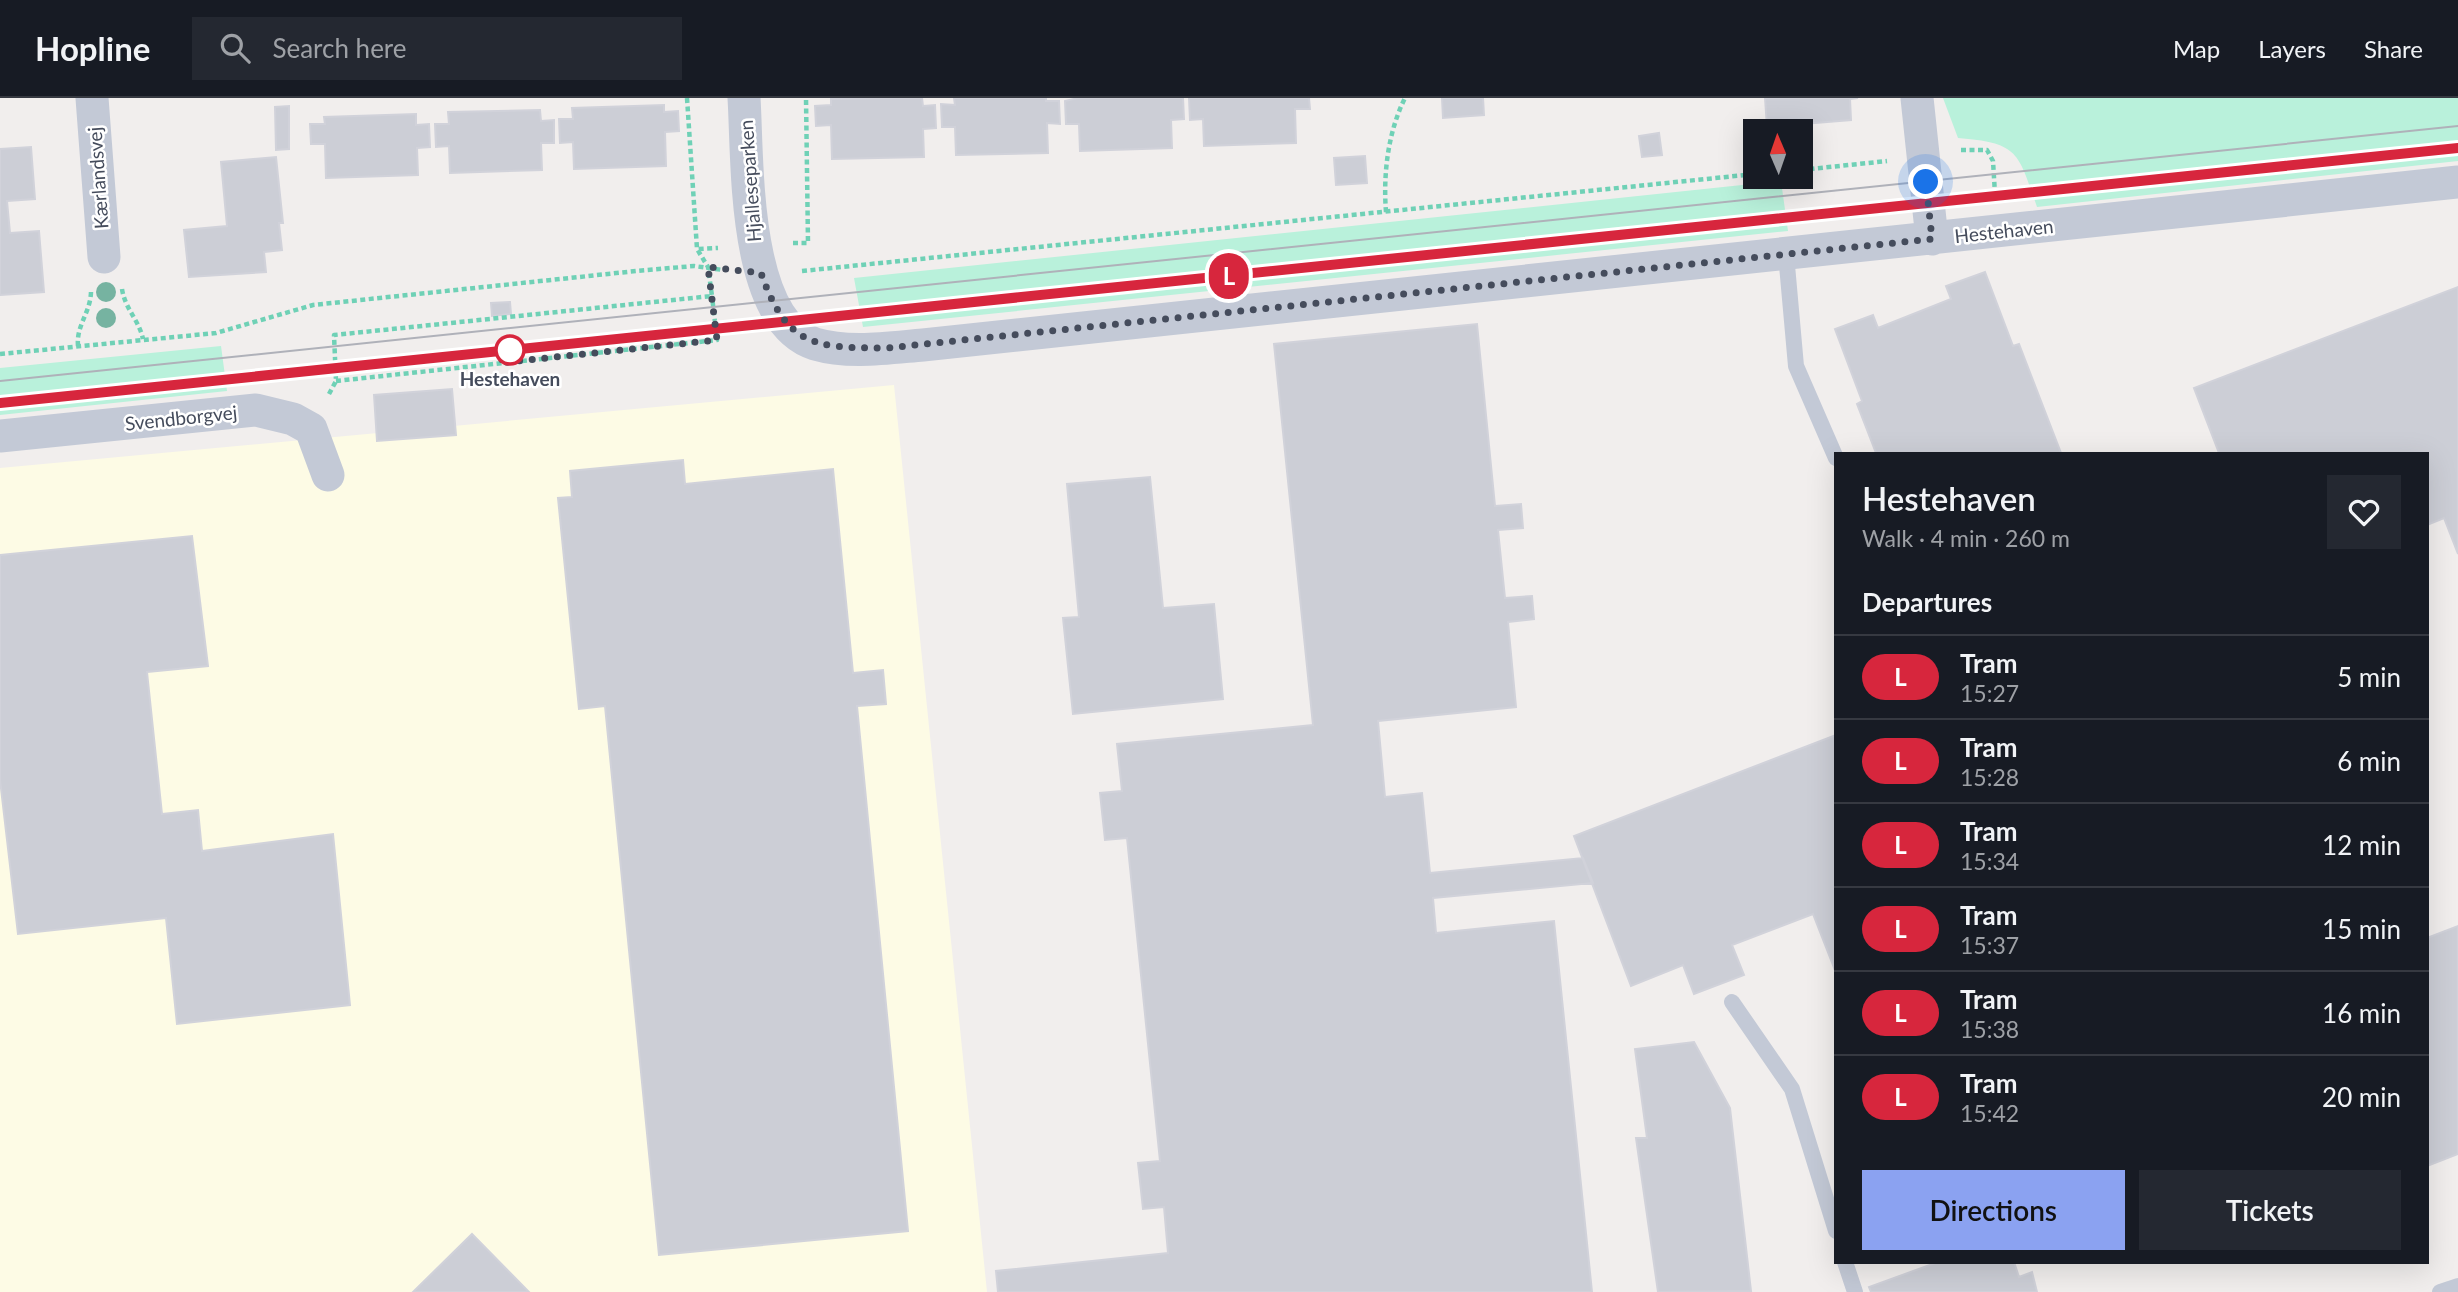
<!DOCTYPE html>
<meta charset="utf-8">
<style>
body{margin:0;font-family:Lato,sans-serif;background:#242831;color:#f1f3f6;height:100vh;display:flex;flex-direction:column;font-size:26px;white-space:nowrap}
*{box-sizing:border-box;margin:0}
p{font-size:23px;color:#9ea1a6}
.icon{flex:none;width:38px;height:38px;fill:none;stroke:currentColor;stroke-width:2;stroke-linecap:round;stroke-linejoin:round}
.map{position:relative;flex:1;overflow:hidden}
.panel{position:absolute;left:1834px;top:354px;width:595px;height:812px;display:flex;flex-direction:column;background:#171b24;border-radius:0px;box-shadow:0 7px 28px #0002}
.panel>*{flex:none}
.badge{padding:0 14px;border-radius:23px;font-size:24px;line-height:46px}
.needle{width:46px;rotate:358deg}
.tools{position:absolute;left:1743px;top:21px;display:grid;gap:14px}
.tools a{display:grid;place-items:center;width:70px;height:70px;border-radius:0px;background:#171b24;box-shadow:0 7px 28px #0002;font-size:35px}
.you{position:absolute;width:35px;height:35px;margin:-18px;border:5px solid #fff;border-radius:50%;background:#1a73e8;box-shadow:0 0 0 10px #1a73e833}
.map>.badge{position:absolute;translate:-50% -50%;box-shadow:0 0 0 4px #fff}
h2{padding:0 28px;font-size:26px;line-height:63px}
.round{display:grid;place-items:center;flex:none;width:74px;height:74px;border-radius:0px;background:#242831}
.head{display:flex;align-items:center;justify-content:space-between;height:119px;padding:0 28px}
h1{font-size:33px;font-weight:600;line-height:52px}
.primary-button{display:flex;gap:14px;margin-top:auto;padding:14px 28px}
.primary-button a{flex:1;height:80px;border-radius:0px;background:#8ba2f1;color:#111;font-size:28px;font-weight:600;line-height:80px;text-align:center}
.primary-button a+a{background:#242831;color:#f1f3f6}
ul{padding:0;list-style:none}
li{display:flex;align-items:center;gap:21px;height:84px;padding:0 28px;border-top:2px solid #363941}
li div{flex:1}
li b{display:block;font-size:26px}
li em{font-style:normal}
li .badge{min-width:77px;font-weight:700;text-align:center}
header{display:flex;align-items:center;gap:42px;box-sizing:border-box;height:98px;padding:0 35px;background:#171b24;border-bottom:2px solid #363941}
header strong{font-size:33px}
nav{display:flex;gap:38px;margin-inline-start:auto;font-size:24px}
.search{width:490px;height:63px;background:#242831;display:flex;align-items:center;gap:18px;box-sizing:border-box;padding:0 24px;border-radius:0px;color:#9ea1a6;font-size:26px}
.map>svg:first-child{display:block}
.commercial{fill:#fdfbe5}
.green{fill:#b9f1db}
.building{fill:#ccced6;stroke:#d1d2da;stroke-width:2}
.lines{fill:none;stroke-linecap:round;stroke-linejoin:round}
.path{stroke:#6fd1b6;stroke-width:4.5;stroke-dasharray:5 3.5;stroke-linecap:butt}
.service{stroke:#c3c9d6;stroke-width:16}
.minor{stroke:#c3c9d6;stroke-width:33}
.tram{stroke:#afb1b9;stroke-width:2}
.tree{fill:#76b3a1}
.line-casing{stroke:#fff;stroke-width:16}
.line{stroke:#d7263d;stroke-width:10}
.walk{stroke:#454c5c;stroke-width:7;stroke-dasharray:0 12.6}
.stop-dot{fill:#fff;stroke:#d7263d;stroke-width:3.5}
.labels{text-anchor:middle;stroke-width:5;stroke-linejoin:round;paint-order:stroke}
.street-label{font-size:19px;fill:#454c5c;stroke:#fff}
.stop-label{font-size:19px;font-weight:bold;fill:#454c5c;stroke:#fff}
</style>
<header>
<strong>Hopline</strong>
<div class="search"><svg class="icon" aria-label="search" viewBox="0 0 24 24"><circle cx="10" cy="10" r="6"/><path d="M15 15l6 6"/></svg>Search here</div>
<nav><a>Map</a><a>Layers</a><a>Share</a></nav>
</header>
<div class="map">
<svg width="2458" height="1194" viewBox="0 0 2458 1194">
<rect width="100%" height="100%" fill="#f1eeed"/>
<path class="commercial" d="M 894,287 L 987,1194 L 0,1194 L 0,370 Z"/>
<path class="green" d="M 1943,0 L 2458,0 L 2458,63 L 2037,109 C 2018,54 2019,45 1958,40 Z
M 1781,83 L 1788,133 L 863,229 L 854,180 Z
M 221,248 L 227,293 L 0,317 L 0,270 Z"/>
<path class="building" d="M 922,0 L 923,8 L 935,7 L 936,30 L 923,31 L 924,59 L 832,61 L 831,27 L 816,28 L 815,8 L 831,7 L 831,1 Z
M 954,0 L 1046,0 L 1046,3 L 1059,3 L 1060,26 L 1047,25 L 1048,55 L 956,57 L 955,29 L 942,29 L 941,6 L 955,7 Z
M 1078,0 L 1183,0 L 1184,21 L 1171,22 L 1172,50 L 1080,53 L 1079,26 L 1066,26 L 1065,3 Z
M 1189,0 L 1309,0 L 1310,11 L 1295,11 L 1296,45 L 1204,48 L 1203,21 L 1190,22 Z
M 1442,0 L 1483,0 L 1484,17 L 1443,20 Z
M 1765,0 L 1858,0 L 1850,1 L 1851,22 L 1767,29 Z
M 664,7 L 664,14 L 678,13 L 679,33 L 665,34 L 666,68 L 574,71 L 573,44 L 560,45 L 559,21 L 573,21 L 572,10 Z
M 289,8 L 289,51 L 276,52 L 275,9 Z
M 540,12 L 541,23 L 554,22 L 554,45 L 541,45 L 542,72 L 450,75 L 449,48 L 436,49 L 435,26 L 449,26 L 448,14 Z
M 416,16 L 416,27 L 429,26 L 430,49 L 417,50 L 418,77 L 326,80 L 325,46 L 311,46 L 310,26 L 325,26 L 324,19 Z
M 1659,35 L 1662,57 L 1642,59 L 1639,38 Z
M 31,49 L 35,101 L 7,103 L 10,135 L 39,133 L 44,194 L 0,197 L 0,51 Z
M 1365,58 L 1367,85 L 1336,87 L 1334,60 Z
M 276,59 L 283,125 L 279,125 L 282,152 L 264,154 L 266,174 L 189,179 L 184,132 L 227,128 L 221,64 Z
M 1985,174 L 2013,248 L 2019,246 L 2061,355 L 1876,355 L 1857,306 L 1862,303 L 1835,231 L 1873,217 L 1878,230 L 1951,201 L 1946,188 Z
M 2458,189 L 2458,456 L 2444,420 L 2427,427 L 2427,355 L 2219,355 L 2194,290 Z
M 510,204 L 511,216 L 492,218 L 491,205 Z
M 1477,226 L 1495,408 L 1521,406 L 1523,430 L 1498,432 L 1505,500 L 1532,498 L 1534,521 L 1508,524 L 1516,609 L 1378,623 L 1385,699 L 1422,695 L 1430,775 L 1583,760 L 1593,785 L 1433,800 L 1436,835 L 1554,823 L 1592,1194 L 998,1194 L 996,1173 L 1168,1155 L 1164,1109 L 1143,1111 L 1138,1065 L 1160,1063 L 1127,740 L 1105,742 L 1100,695 L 1122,693 L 1117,646 L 1313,627 L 1274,246 Z
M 452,291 L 456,337 L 377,343 L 374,297 Z
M 683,362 L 685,386 L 833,371 L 853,575 L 883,572 L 886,606 L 857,608 L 908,1133 L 659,1157 L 605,608 L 579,611 L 558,400 L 572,399 L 570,373 Z
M 1150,379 L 1163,510 L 1214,506 L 1223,601 L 1073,616 L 1063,520 L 1079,519 L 1067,386 Z
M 192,438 L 208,568 L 147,574 L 162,716 L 198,712 L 202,753 L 333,736 L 350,907 L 177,926 L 166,820 L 18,836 L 0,682 L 0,457 Z
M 1836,637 L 1836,875 L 1813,816 L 1732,847 L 1744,877 L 1694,896 L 1683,867 L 1631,888 L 1574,738 Z
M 2458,828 L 2458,1056 L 2427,1068 L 2427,840 Z
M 1694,944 L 1730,1010 L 1751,1193 L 1658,1194 L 1636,1040 L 1647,1040 L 1635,951 Z
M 472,1136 L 529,1194 L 413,1194 Z
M 1938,1164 L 2014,1164 L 2019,1179 L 2032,1174 L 2037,1194 L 1871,1194 L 1869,1189 Z"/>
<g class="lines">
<path class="path" d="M 687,0 L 697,151 L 718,150
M 1961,52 L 1987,52 L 1993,63 L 1995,96
M 1801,72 L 1887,63
M 1386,114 C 1383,76 1388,34 1405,0
M 793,145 L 808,145 L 806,0
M 802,173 L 1755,76
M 122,191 C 125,211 139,222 143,241
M 78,248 C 76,227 91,214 91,193
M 0,256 L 216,235 L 313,207 L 636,173 L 694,168 L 723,172
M 336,283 L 717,242 L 712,198
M 329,296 L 336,283 L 334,237 L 712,198 L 708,169 L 697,151"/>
<path class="service" d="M 1786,156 L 1796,268 L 1836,360
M 1732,904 L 1792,991 L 1836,1133
M 1845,1164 L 1855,1194
M 2440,1194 L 2458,1188"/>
<path class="minor" d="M 92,0 L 104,159
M 744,0 C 748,62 742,223 815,246 C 849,256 888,250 923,247 L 2458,84
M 1917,0 L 1932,141
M 0,338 L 256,312 L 293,321 L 311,331 L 328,377"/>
<path class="tram" d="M 0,283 L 2458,28
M 0,305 L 2458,50"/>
</g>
<g class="tree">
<circle cx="106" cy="194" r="10"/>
<circle cx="106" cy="220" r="10"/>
</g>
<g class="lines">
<defs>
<path id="line" d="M 0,305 L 2458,50"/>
</defs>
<use href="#line" class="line-casing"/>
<use href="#line" class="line"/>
<path class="walk" d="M 510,252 L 499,265 L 717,242 L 708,169 L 761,175 C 787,249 815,250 887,250 L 1932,141 L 1926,84"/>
</g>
<circle class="stop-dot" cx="510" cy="252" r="14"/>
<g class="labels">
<g class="street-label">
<text transform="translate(98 80) rotate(-94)" y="7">Kærlandsvej</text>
<text transform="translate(750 83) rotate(-94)" y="7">Hjalleseparken</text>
<text transform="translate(2004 133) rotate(-6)" y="7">Hestehaven</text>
<text transform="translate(181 320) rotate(-6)" y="7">Svendborgvej</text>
</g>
<g class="stop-label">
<text x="510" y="288">Hestehaven</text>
</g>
</g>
</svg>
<div class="tools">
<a><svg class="needle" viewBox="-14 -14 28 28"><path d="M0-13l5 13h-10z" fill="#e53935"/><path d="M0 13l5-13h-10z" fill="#9ea1a6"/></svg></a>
</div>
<div class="you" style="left:1926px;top:84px"></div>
<b class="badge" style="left:1229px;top:178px;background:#d7263d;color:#fff">L</b>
<section class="panel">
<div class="head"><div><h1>Hestehaven</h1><p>Walk · 4 min · 260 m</p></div><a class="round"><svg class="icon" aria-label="heart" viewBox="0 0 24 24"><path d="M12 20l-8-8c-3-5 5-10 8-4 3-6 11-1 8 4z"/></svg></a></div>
<h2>Departures</h2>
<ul>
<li><span class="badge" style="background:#d7263d;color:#fff">L</span><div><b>Tram</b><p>15:27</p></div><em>5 min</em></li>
<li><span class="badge" style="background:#d7263d;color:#fff">L</span><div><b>Tram</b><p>15:28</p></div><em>6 min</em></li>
<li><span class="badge" style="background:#d7263d;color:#fff">L</span><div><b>Tram</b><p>15:34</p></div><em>12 min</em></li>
<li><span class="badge" style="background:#d7263d;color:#fff">L</span><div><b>Tram</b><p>15:37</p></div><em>15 min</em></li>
<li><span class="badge" style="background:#d7263d;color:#fff">L</span><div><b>Tram</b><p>15:38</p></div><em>16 min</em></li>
<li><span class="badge" style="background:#d7263d;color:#fff">L</span><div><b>Tram</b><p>15:42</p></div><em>20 min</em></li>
</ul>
<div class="primary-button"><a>Directions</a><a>Tickets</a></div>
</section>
</div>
